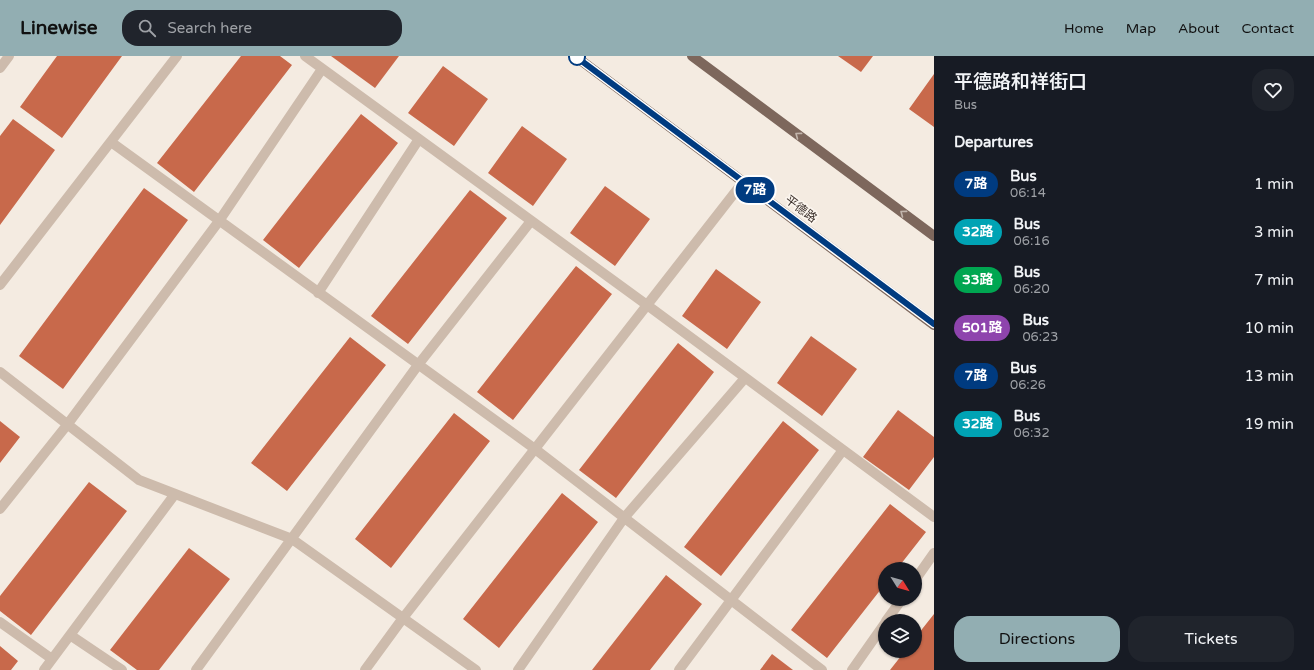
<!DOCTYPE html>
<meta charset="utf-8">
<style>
body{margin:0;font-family:"Varela Round","Noto Sans SC",sans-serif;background:#20242c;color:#f1f3f6;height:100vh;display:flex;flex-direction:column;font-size:15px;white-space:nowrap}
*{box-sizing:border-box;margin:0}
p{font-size:13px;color:#9ea1a6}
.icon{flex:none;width:22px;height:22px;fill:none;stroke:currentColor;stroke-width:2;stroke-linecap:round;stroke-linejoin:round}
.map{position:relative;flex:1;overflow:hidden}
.panel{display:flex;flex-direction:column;background:#171b24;width:380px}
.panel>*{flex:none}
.badge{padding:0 8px;border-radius:13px;font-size:14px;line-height:26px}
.needle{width:26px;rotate:127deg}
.tools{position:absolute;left:878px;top:506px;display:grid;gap:8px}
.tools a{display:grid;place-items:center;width:44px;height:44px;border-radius:50%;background:#171b24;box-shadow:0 1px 3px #0004;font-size:20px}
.map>.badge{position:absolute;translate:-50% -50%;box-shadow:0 0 0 2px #fff}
h2{padding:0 20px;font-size:15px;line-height:36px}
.round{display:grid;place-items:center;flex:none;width:42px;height:42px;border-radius:16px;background:#20242c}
.summary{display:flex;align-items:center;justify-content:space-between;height:68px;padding:0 20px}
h1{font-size:19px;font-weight:600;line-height:30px}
.button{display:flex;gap:8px;margin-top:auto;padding:8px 20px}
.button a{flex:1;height:46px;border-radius:16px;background:#92aeb2;color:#111;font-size:16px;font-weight:600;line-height:46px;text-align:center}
.button a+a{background:#20242c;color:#f1f3f6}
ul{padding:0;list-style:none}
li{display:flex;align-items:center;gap:12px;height:48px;padding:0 20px}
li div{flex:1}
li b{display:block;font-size:15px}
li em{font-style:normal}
li .badge{min-width:44px;font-weight:700;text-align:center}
header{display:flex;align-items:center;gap:24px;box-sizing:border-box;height:56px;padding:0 20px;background:#92aeb2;color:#111}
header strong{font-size:19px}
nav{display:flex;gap:22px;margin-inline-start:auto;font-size:14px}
.search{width:280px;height:36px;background:#20242c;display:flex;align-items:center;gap:10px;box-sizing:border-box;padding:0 14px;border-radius:16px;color:#9ea1a6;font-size:15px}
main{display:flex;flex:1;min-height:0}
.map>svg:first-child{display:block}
.building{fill:#c8694b}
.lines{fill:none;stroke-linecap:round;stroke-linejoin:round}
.minor{stroke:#cdbbac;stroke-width:10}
.major{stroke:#7d675c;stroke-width:10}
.oneway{stroke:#c2b5ac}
.line-casing{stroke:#fff;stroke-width:9}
.line{stroke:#003b80;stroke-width:6}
.stop-dot{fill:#fff;stroke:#003b80;stroke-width:2}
.labels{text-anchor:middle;stroke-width:3.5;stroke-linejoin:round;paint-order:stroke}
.street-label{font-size:12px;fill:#3b302b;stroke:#fbf5ee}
</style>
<header>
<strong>Linewise</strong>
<div class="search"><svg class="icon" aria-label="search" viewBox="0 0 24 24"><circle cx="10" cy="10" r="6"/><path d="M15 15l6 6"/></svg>Search here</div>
<nav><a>Home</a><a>Map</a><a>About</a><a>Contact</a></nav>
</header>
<main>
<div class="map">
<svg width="934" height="614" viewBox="0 0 934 614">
<rect width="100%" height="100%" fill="#f4ebe1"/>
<path class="building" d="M 57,0 L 122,0 L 62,82 L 20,51 Z
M 241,0 L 280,0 L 292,9 L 194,136 L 157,107 Z
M 331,0 L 399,0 L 375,32 Z
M 838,0 L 873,0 L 861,16 Z
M 443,10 L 488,43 L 454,90 L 408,57 Z
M 934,18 L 934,71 L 909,53 Z
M 361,58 L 398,87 L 299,212 L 263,184 Z
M 13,63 L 55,94 L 0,169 L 0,80 Z
M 522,70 L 567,103 L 533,150 L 488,117 Z
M 605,130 L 650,163 L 615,210 L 570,177 Z
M 144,132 L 188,164 L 63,333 L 19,300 Z
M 470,134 L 507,162 L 408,288 L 371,260 Z
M 576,210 L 612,238 L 513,364 L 477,336 Z
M 716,213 L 761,246 L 727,293 L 682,260 Z
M 811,280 L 857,313 L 822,360 L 777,327 Z
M 350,281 L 386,309 L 287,435 L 251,407 Z
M 678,287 L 714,316 L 616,442 L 579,414 Z
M 898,354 L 934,381 L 934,401 L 909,434 L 863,401 Z
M 454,357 L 490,385 L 391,512 L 355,483 Z
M 0,365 L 20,381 L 0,407 Z
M 783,365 L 819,394 L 721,520 L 684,491 Z
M 89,426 L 127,455 L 31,579 L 0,555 L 0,540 Z
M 562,437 L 598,466 L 499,592 L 463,563 Z
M 890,448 L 926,476 L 897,513 L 885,513 L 885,528 L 827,602 L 791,574 Z
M 189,492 L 230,523 L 159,614 L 137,614 L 110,594 Z
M 666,519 L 702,548 L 650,614 L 592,614 Z
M 934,558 L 934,614 L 890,614 L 905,595 L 915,595 L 915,582 Z
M 0,590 L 18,605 L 11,614 L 0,614 Z
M 772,598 L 793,614 L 760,614 Z"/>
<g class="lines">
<path class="minor" d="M 305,0 L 647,249 L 934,461
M 0,12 L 9,0
M 111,86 L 535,393 L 822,614
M 0,229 L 177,0
M 318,237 L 419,83
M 0,316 L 139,424 L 292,483 L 476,614
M 0,453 L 67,369 L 219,165 L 322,13
M 915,524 L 934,497
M 886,565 L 902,543
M 0,566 L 52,603
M 70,579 L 122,614
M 44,614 L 175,438
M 196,614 L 418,309 L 531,165
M 365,614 L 403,562 L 743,126
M 518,614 L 624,462 L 745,322
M 679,614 L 843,394
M 852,614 L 885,567"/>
<path class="major" d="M 575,0 L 934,269
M 692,0 L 934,180"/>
</g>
<defs><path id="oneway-chevron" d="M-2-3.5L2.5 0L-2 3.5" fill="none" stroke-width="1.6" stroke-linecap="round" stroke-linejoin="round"/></defs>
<g class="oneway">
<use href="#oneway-chevron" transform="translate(798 79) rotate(-143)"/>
<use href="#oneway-chevron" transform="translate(903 157) rotate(-143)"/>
</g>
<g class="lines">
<defs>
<path id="line" d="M 575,0 L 934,268"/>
</defs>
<use href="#line" class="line-casing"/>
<use href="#line" class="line"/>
</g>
<circle class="stop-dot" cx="577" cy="1" r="8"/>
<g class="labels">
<g class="street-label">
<text transform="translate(801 153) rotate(37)" y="4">平德路</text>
</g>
</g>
</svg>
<div class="tools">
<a><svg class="needle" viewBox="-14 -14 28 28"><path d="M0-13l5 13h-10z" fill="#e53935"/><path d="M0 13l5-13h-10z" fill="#9ea1a6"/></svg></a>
<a><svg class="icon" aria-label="layers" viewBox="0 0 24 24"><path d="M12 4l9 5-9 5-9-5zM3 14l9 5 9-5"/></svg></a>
</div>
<b class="badge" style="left:755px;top:134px;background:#003b80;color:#fff">7路</b>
</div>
<section class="panel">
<div class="summary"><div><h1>平德路和祥街口</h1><p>Bus</p></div><a class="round"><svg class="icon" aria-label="heart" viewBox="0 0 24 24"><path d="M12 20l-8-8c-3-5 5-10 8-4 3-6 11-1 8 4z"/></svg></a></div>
<h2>Departures</h2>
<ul>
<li><span class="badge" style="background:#003b80;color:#fff">7路</span><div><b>Bus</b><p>06:14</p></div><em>1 min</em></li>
<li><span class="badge" style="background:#00a3b4;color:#fff">32路</span><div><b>Bus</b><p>06:16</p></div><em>3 min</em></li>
<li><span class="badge" style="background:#00a651;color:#fff">33路</span><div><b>Bus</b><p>06:20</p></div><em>7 min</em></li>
<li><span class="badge" style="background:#8e44ad;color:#fff">501路</span><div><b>Bus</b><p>06:23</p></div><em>10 min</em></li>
<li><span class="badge" style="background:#003b80;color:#fff">7路</span><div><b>Bus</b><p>06:26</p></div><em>13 min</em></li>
<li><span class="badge" style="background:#00a3b4;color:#fff">32路</span><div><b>Bus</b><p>06:32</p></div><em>19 min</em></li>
</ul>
<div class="button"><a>Directions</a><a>Tickets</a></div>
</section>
</main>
